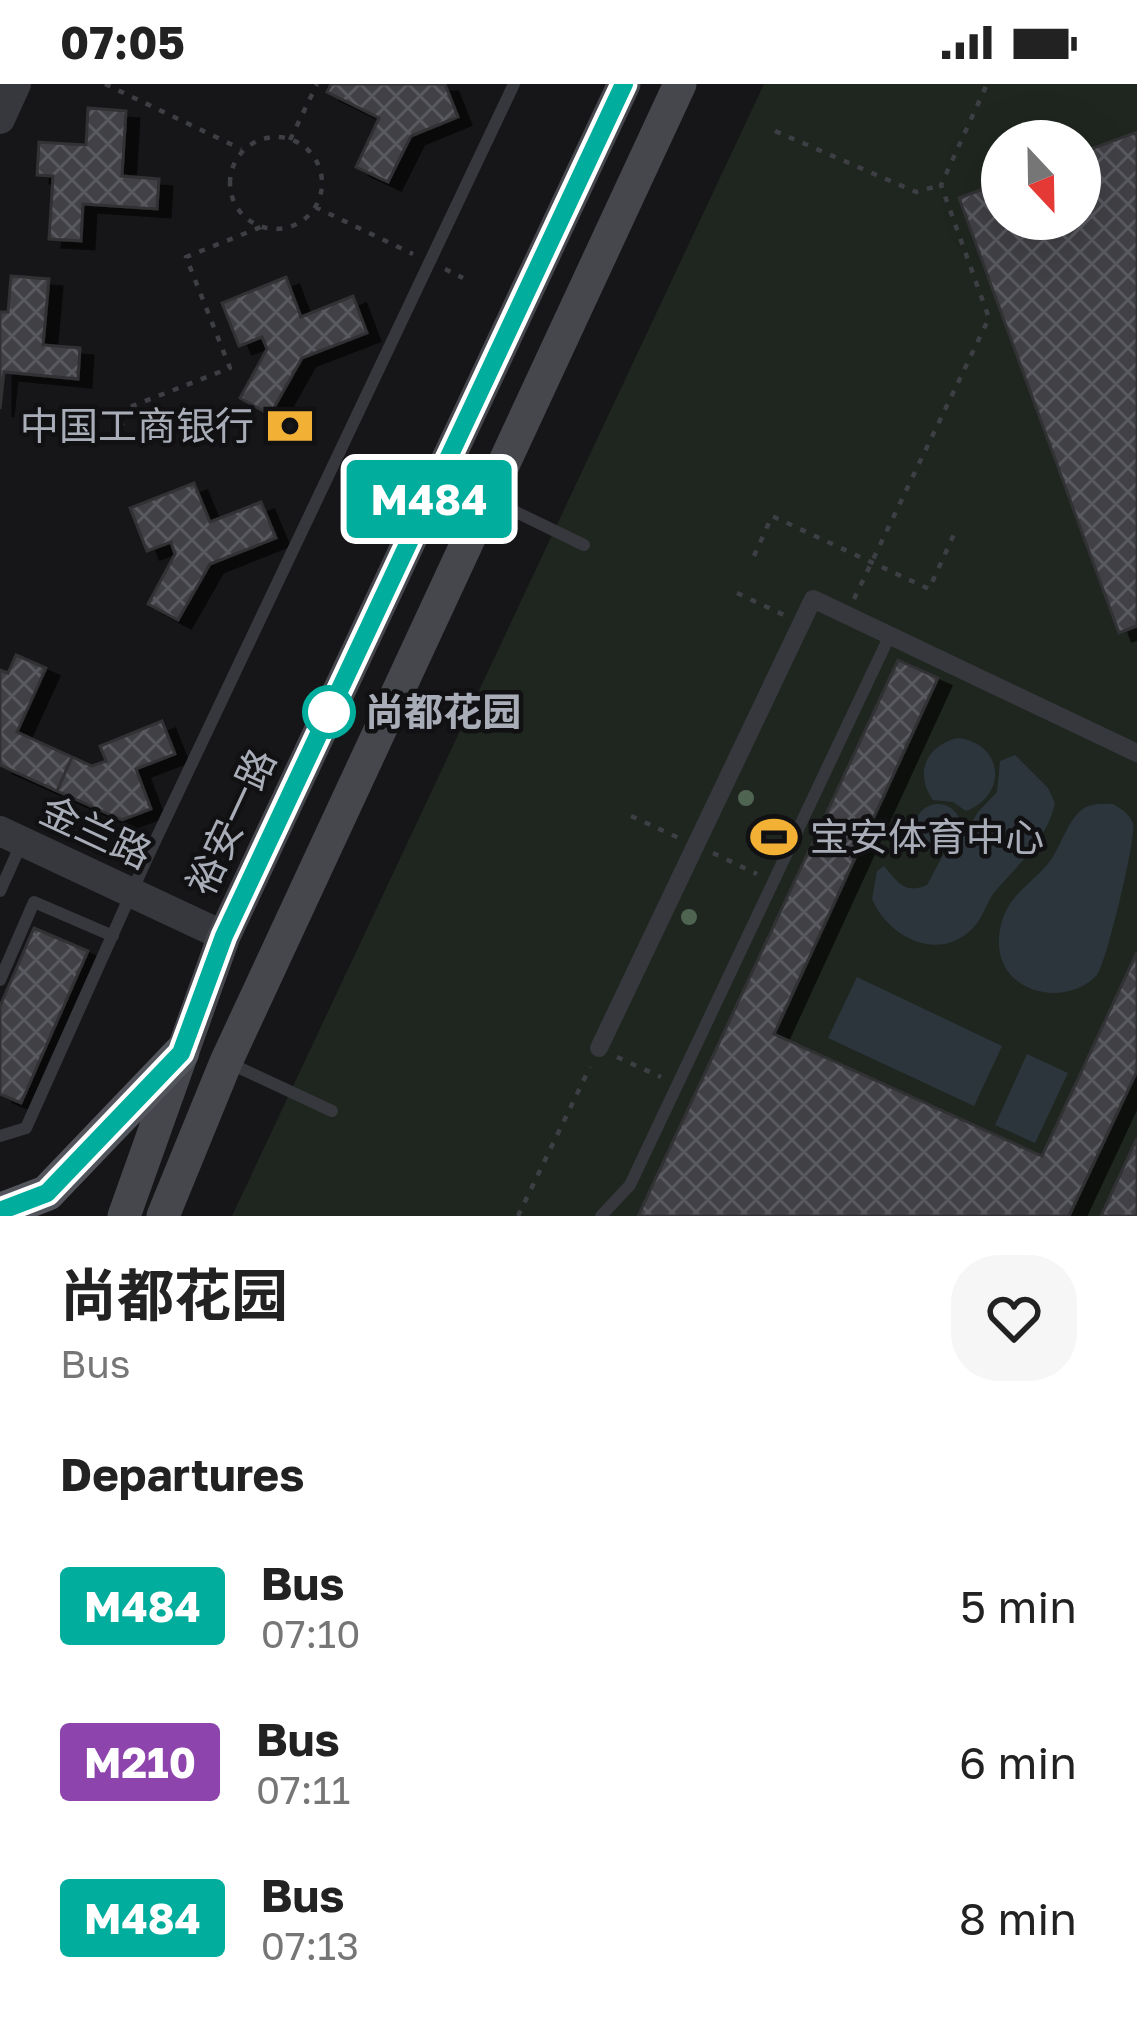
<!DOCTYPE html>
<meta charset="utf-8">
<style>
body{margin:0;font-family:"Golos Text","Noto Sans SC",sans-serif;background:#f6f6f6;color:#222;height:100vh;display:flex;flex-direction:column;font-size:45px;white-space:nowrap}
*{box-sizing:border-box;margin:0}
p{font-size:39px;color:#767676}
.icon{flex:none;width:66px;height:66px;fill:none;stroke:currentColor;stroke-width:2;stroke-linecap:round;stroke-linejoin:round}
.map{position:relative;height:1132px;overflow:hidden}
.drawer{display:flex;flex-direction:column;background:#fff;flex:1}
.drawer>*{flex:none}
.badge{padding:0 24px;border-radius:9px;font-size:42px;line-height:78px}
.needle{width:78px;rotate:158deg}
.controls{position:absolute;left:981px;top:36px;display:grid;gap:24px}
.controls a{display:grid;place-items:center;width:120px;height:120px;border-radius:50%;background:#fff;box-shadow:0 12px 48px #0002;font-size:60px}
.map>.badge{position:absolute;translate:-50% -50%;box-shadow:0 0 0 6px #fff}
h2{padding:0 60px;font-size:45px;line-height:108px}
.round{display:grid;place-items:center;flex:none;width:126px;height:126px;border-radius:48px;background:#f6f6f6}
.overview{display:flex;align-items:center;justify-content:space-between;height:204px;padding:0 60px}
h1{font-size:57px;font-weight:700;line-height:90px}
ul{padding:0;list-style:none}
li{display:flex;align-items:center;gap:36px;height:156px;padding:0 60px}
li div{flex:1}
li b{display:block;font-size:45px}
li em{font-style:normal}
li .badge{min-width:132px;font-weight:700;text-align:center}
.status{display:flex;justify-content:space-between;align-items:center;height:84px;padding:0 60px;background:#fff;direction:ltr}
.status svg{height:33px;fill:currentColor}
.map>svg:first-child{display:block}
.garden{fill:#1e261f;fill-rule:evenodd}
.water{fill:#2c353c}
.building{fill:url(#building-cross-hatch);stroke:#303034;stroke-width:3;filter:url(#shadow)}
.lines{fill:none;stroke-linecap:round;stroke-linejoin:round}
.path{stroke:#3d3f44;stroke-width:4.5;stroke-dasharray:6 9;stroke-linecap:butt}
.service{stroke:#37383d;stroke-width:12}
.pedestrian{stroke:#37383d;stroke-width:18}
.tertiary{stroke:#37383d;stroke-width:30}
.secondary{stroke:#45474d;stroke-width:33}
.primary{stroke:#53555c;stroke-width:36}
.tree{fill:#506452}
.line-casing{stroke:#fff;stroke-width:27}
.line{stroke:#01ad9c;stroke-width:18}
.stop-dot{fill:#fff;stroke:#01ad9c;stroke-width:6}
.labels{text-anchor:middle;stroke-width:9;stroke-linejoin:round;paint-order:stroke}
.poi-label{font-size:39px;fill:#a8adb8;stroke:#111113;text-anchor:end}
.stop-label{font-size:39px;font-weight:bold;fill:#a8adb8;stroke:#111113;text-anchor:start}
.street-label{font-size:39px;fill:#a8adb8;stroke:#111113}
</style>
<div class="status"><b>07:05</b><svg viewBox="0 0 49 12"><path d="M0 12V9h3v3zM5 12V6h3v6zM10 12V3h3v9zM15 12V0h3v12zM26 1h20v11H26zM47 4h2v5h-2z"/></svg></div>
<div class="map">
<svg width="1137" height="1132" viewBox="0 0 1137 1132">
<defs>
<pattern id="building-cross-hatch" width="8" height="8" patternUnits="userSpaceOnUse" patternTransform="scale(3)"><rect width="8" height="8" fill="#404145"/><path d="M0 0l8 8M0 8l8-8" fill="none" stroke="#595a5e"/></pattern>
<filter id="shadow"><feDropShadow dx="13" dy="8" stdDeviation="0" flood-color="#0009"/></filter>
</defs>
<rect width="100%" height="100%" fill="#161618"/>
<path class="garden" d="M 764,0 L 1137,0 L 1137,1132 L 232,1132 ZM 1002,57 L 1080,57 L 1080,135 L 1002,135 Z"/>
<path class="water" d="M 957,654 C 1003,658 1009,711 966,727 L 953,718 L 933,716 C 914,689 926,662 957,654 Z
M 1015,671 L 1048,704 L 1055,719 C 1047,755 1021,778 997,805 C 986,817 984,834 972,845 C 938,879 888,853 872,815 L 877,787 L 884,782 C 897,797 904,811 927,801 L 943,771 L 957,762 L 978,728 L 997,708 L 1000,677 Z
M 1113,720 C 1122,725 1129,730 1133,739 C 1137,752 1106,881 1097,891 C 1066,924 1001,910 999,861 C 998,846 1003,829 1012,817 C 1023,802 1039,792 1050,777 C 1062,761 1068,733 1086,723 C 1094,719 1104,720 1113,720 Z
M915 743a23 23 0 1 1 46 0a23 23 0 1 1-46 0Z
M 857,893 L 1002,962 L 974,1022 L 828,954 Z
M 1027,970 L 1068,989 L 1035,1059 L 995,1041 Z"/>
<path class="building" d="M 331,0 L 445,0 L 458,33 L 411,52 L 388,98 L 356,83 L 379,34 L 327,8 Z
M 88,24 L 126,27 L 122,92 L 159,95 L 157,125 L 83,120 L 81,157 L 49,155 L 53,92 L 37,91 L 39,58 L 86,61 Z
M 1137,48 L 1137,542 L 1119,549 L 959,114 L 1002,98 L 1002,135 L 1080,135 L 1080,69 Z
M 11,192 L 49,195 L 43,261 L 80,264 L 78,295 L 4,288 L 0,325 L 0,228 L 8,228 Z
M 286,193 L 301,233 L 353,212 L 367,249 L 302,274 L 270,331 L 240,314 L 267,265 L 262,253 L 239,262 L 222,219 Z
M 194,399 L 210,438 L 261,418 L 276,454 L 210,480 L 178,536 L 148,520 L 175,470 L 171,458 L 147,467 L 130,424 Z
M 16,571 L 46,584 L 17,648 L 72,673 L 57,707 L 0,681 L 0,586 L 8,589 Z
M 898,576 L 938,594 L 774,950 L 1042,1072 L 1137,868 L 1137,987 L 1069,1132 L 638,1132 Z
M 162,637 L 175,670 L 136,685 L 151,725 L 122,736 L 57,707 L 72,673 L 92,682 L 106,677 L 100,662 Z
M 34,844 L 88,867 L 21,1019 L 0,1010 L 0,922 Z
M 1137,1054 L 1137,1132 L 1101,1132 Z"/>
<g class="lines">
<path class="path" d="M 105,0 L 241,65
M 775,47 L 916,108 L 941,101
M230 99a46 46 0 1 1 92 0a46 46 0 1 1-92 0Z
M 290,56 L 317,0
M 315,123 L 413,170
M 445,185 L 463,194
M 128,356 L 117,328 L 230,284 L 186,173 L 261,143
M 754,472 L 772,432 L 929,505 L 955,448
M 737,509 L 786,532
M 854,515 L 989,234 L 941,101 L 987,0
M 631,732 L 681,755
M 713,769 L 757,790
M 617,973 L 661,993
M 518,1132 L 590,983"/>
<path class="service" d="M 489,415 L 584,461
M 0,807 L 22,758
M 0,896 L 34,818 L 113,852
M 227,978 L 332,1027
M 0,1052 L 26,1044 L 147,774 L 514,0
M 601,1132 L 630,1101 L 890,551"/>
<path class="pedestrian" d="M 599,964 L 813,515 L 1137,669"/>
<path class="tertiary" d="M 0,35 L 16,0
M 0,747 L 224,852"/>
<path class="secondary" d="M 124,1132 L 224,852 L 624,0
M 163,1132 L 226,978 L 680,0"/>
<path class="primary" d="M 0,1127 L 47,1109 L 181,969"/>
</g>
<g class="tree">
<circle cx="746" cy="714" r="8"/>
<circle cx="689" cy="833" r="8"/>
</g>
<g class="lines">
<defs>
<path id="line" d="M 0,1127 L 47,1109 L 181,969 L 224,852 L 624,0"/>
</defs>
<use href="#line" class="line-casing"/>
<use href="#line" class="line"/>
</g>
<defs>
<symbol id="bank-bare" viewBox="-9 -9 18 18"><path d="M-6-4H6V4H-6ZM0-2.3a2.3 2.3 0 1 0 0 4.6a2.3 2.3 0 1 0 0-4.6Z" fill="#f2b134" stroke="#111113" stroke-width="2.5" paint-order="stroke"/></symbol>
<symbol id="stadium-bare" viewBox="-9 -9 18 18"><path d="M0-5a6.5 5 0 1 0 0 10a6.5 5 0 1 0 0-10ZM-3.5-1.8h7v3.6h-7Z" fill="#f2b134" stroke="#111113" stroke-width="2.5" paint-order="stroke"/></symbol>
</defs>
<g fill-rule="evenodd">
<use href="#bank-bare" x="257" y="309" width="66" height="66"/>
<use href="#stadium-bare" x="741" y="720" width="66" height="66"/>
</g>
<circle class="stop-dot" cx="329" cy="628" r="24"/>
<g class="labels">
<g class="poi-label">
<text x="254" y="356">中国工商银行</text>
<text x="810" y="767" text-anchor="start">宝安体育中心</text>
</g>
<g class="stop-label">
<text x="365" y="642">尚都花园</text>
</g>
<g class="street-label">
<text transform="translate(231 738) rotate(-65)" y="14">裕安一路</text>
<text transform="translate(96 748) rotate(25)" y="14">金兰路</text>
</g>
</g>
</svg>
<div class="controls">
<a><svg class="needle" viewBox="-14 -14 28 28"><path d="M0-13l5 13h-10z" fill="#e53935"/><path d="M0 13l5-13h-10z" fill="#767676"/></svg></a>
</div>
<b class="badge" style="left:429px;top:415px;background:#01ad9c;color:#fff">M484</b>
</div>
<section class="drawer">
<div class="overview"><div><h1>尚都花园</h1><p>Bus</p></div><a class="round"><svg class="icon" aria-label="heart" viewBox="0 0 24 24"><path d="M12 20l-8-8c-3-5 5-10 8-4 3-6 11-1 8 4z"/></svg></a></div>
<h2>Departures</h2>
<ul>
<li><span class="badge" style="background:#01ad9c;color:#fff">M484</span><div><b>Bus</b><p>07:10</p></div><em>5 min</em></li>
<li><span class="badge" style="background:#8e44ad;color:#fff">M210</span><div><b>Bus</b><p>07:11</p></div><em>6 min</em></li>
<li><span class="badge" style="background:#01ad9c;color:#fff">M484</span><div><b>Bus</b><p>07:13</p></div><em>8 min</em></li>
</ul>
</section>
